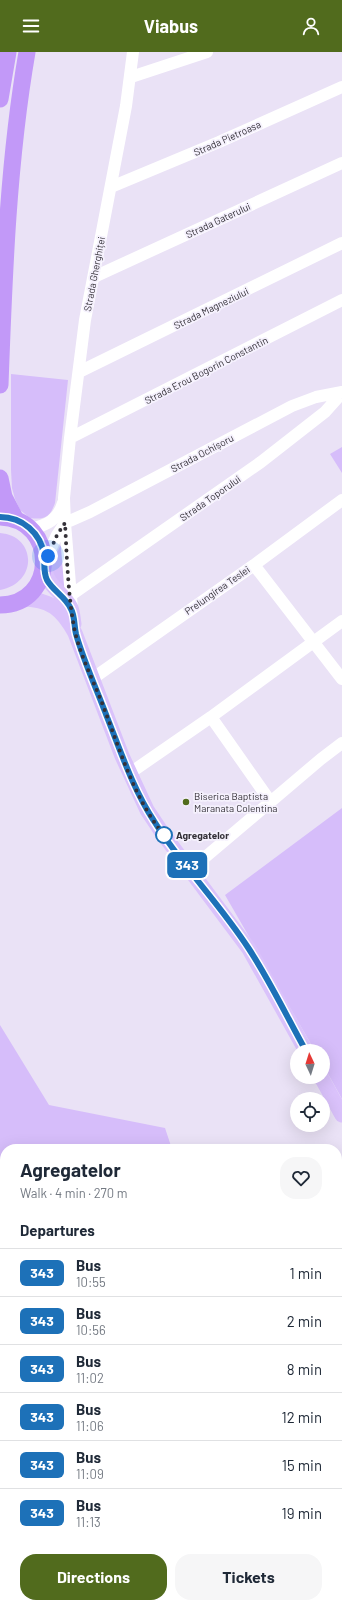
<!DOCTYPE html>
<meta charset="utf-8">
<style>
body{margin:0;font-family:Barlow,sans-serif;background:#f6f6f7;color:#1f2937;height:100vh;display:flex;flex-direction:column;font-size:15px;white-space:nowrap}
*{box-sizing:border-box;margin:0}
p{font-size:13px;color:#747a83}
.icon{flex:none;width:22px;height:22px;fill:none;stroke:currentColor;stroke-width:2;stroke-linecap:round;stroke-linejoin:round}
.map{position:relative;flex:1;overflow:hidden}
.panel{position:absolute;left:0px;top:1092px;width:342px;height:464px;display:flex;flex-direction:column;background:#fff;border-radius:16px 16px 0 0;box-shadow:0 4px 16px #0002}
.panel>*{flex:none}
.badge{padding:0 8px;border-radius:6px;font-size:14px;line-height:26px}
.needle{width:26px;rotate:356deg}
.fabs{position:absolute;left:290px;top:992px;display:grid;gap:8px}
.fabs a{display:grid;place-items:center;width:40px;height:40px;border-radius:50%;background:#fff;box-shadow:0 4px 16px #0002;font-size:20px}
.you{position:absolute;width:20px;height:20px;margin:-10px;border:3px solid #fff;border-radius:50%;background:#1a73e8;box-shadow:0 0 0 6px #1a73e833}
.map>.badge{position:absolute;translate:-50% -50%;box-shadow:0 0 0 2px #fff}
h2{padding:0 20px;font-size:15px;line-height:36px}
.round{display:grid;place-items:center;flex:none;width:42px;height:42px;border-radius:16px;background:#f6f6f7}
.head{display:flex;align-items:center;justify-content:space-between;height:68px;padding:0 20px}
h1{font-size:19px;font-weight:700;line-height:30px}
.cta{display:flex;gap:8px;margin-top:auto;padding:8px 20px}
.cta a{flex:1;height:46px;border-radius:16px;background:#516b1d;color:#fff;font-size:16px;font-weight:700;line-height:46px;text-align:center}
.cta a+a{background:#f6f6f7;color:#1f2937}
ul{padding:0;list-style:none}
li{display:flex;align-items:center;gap:12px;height:48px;padding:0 20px;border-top:1px solid #e0e1e3}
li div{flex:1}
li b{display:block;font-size:15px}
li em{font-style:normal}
li .badge{min-width:44px;font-weight:700;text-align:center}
header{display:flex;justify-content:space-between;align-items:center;height:52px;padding:0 20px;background:#516b1d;color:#fff;font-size:18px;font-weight:700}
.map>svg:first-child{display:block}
.green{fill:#d6bdfa}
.water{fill:#a98fcd}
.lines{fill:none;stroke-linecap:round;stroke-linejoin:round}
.minor{stroke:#fff;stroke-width:12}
.major{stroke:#dac2fb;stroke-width:15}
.highway{stroke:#c299f8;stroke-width:17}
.line-casing{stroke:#fff;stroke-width:9}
.line{stroke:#1d71b8;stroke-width:6}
.walk{stroke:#343138;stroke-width:4;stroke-dasharray:0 7.2}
.poi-dot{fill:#516b1d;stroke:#f5f1fd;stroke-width:1.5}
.stop-dot{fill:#fff;stroke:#1d71b8;stroke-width:2}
.labels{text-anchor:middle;stroke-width:3.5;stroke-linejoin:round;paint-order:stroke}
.street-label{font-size:10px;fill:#343138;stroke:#f5f1fd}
.poi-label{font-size:10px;fill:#343138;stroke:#f5f1fd;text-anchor:start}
.stop-label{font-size:10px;font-weight:bold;fill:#343138;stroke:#f5f1fd;text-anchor:start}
</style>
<header><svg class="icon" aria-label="menu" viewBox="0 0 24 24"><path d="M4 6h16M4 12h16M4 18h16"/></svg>Viabus<svg class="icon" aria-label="person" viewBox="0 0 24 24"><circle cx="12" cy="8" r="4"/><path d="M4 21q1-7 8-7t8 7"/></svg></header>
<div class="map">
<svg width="342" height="1556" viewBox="0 0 342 1556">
<rect width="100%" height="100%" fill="#eae2f6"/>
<path class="green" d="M 11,322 L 68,328 L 55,451 C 50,465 45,468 30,466 L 20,458 L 15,447 L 12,436 L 11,418 Z
M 342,395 L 342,421 L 330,402 Z
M 0,481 C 37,484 38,531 0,538 Z
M 63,489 L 66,540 L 53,527 L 51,512 Z
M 342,756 L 342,1047 L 323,1013 L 323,999 L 315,999 L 225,843 Z
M 0,973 L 49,1053 L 165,1076 L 172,1097 L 5,1097 L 5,1369 L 0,1363 Z
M 337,1319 L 342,1333 L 342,1556 L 156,1556 L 152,1551 L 337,1551 Z"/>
<path class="water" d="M 0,1363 L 5,1369 L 5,1551 L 152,1551 L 156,1556 L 0,1556 Z"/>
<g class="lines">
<path class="minor" d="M 131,25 L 207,0
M 111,135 L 219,90 L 342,35
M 94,225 L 342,111
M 79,320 L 342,191
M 70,386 L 342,248
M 65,471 L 90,460 L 292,354 L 316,345 L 342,340
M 31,477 C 47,473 58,468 63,451
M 44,511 L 57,483 L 65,471
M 254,513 L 342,627
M 71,543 L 261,410 L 325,360 L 342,341
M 72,557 L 65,471 L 64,446 L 70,386 L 85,268 L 126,54 L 133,0
M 92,627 L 254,513 L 342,448
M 211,665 L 270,749
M 130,721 L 211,665 L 342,569
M 190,818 L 321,707 L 342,691
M 337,1447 L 342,1451"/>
<path class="major" d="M 44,515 C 48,537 63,539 71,556 C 73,561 73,567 74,572
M 22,547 C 50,547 62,557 75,581 L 122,704 L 147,758 L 163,782 L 249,897 L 306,999
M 321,1025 L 342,1063"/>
<path class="highway" d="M 0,47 L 8,0
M 0,333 C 4,222 8,110 27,0
M 0,426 L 4,445 L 16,468
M 0,465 C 59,467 57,553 0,553"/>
</g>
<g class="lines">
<defs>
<path id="line" d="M 0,465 C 22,465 41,481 44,503 C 45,511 43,520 47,528 C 53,539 66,545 71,557 C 75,564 74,574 76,582 C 84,610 97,638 107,665 C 121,700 133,737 154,769 C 182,814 220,852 249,897 C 270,929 287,965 306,999"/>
</defs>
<use href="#line" class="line-casing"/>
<use href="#line" class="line"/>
<path class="walk" d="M 48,504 L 57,483 L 65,471 C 67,506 68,546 75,580 C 81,605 93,628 102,651 C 119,695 134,747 164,783"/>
</g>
<circle class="poi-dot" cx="186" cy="750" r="4"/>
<circle class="stop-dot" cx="164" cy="783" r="8"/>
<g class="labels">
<g class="street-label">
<text transform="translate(227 86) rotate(-24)" y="4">Strada Pietroasa</text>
<text transform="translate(218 168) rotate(-25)" y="4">Strada Gaterului</text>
<text transform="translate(94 222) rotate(-79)" y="4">Strada Gherghiței</text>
<text transform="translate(211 256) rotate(-26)" y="4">Strada Magneziului</text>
<text transform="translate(206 318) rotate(-27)" y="4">Strada Erou Bogorin Constantin</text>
<text transform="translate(202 401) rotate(-28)" y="4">Strada Ochișoru</text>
<text transform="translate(210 446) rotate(-35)" y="4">Strada Toporului</text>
<text transform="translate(217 538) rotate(-35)" y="4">Prelungirea Teslei</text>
</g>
<g class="poi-label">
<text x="194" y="748">Biserica Baptista<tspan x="194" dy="12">Maranata Colentina</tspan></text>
</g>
<g class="stop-label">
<text x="176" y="787">Agregatelor</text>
</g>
</g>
</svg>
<div class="fabs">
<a><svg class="needle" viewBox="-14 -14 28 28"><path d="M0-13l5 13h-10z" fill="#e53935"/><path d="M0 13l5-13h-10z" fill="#747a83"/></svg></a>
<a><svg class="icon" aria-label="locate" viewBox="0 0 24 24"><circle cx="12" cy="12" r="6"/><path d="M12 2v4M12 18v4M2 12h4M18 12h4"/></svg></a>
</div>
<div class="you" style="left:48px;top:504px"></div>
<b class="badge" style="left:187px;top:813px;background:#1d71b8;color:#fff">343</b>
<section class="panel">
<div class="head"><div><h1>Agregatelor</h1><p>Walk · 4 min · 270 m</p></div><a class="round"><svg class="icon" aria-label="heart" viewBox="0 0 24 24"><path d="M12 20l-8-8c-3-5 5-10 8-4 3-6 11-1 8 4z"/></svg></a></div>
<h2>Departures</h2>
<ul>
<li><span class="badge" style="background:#1d71b8;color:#fff">343</span><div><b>Bus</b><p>10:55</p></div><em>1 min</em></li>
<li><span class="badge" style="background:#1d71b8;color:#fff">343</span><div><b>Bus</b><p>10:56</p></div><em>2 min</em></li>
<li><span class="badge" style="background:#1d71b8;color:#fff">343</span><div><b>Bus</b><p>11:02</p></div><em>8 min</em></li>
<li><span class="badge" style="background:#1d71b8;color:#fff">343</span><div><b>Bus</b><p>11:06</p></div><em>12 min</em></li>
<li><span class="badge" style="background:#1d71b8;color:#fff">343</span><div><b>Bus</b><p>11:09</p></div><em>15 min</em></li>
<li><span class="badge" style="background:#1d71b8;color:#fff">343</span><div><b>Bus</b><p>11:13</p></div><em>19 min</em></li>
</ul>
<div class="cta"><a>Directions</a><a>Tickets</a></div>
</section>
</div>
